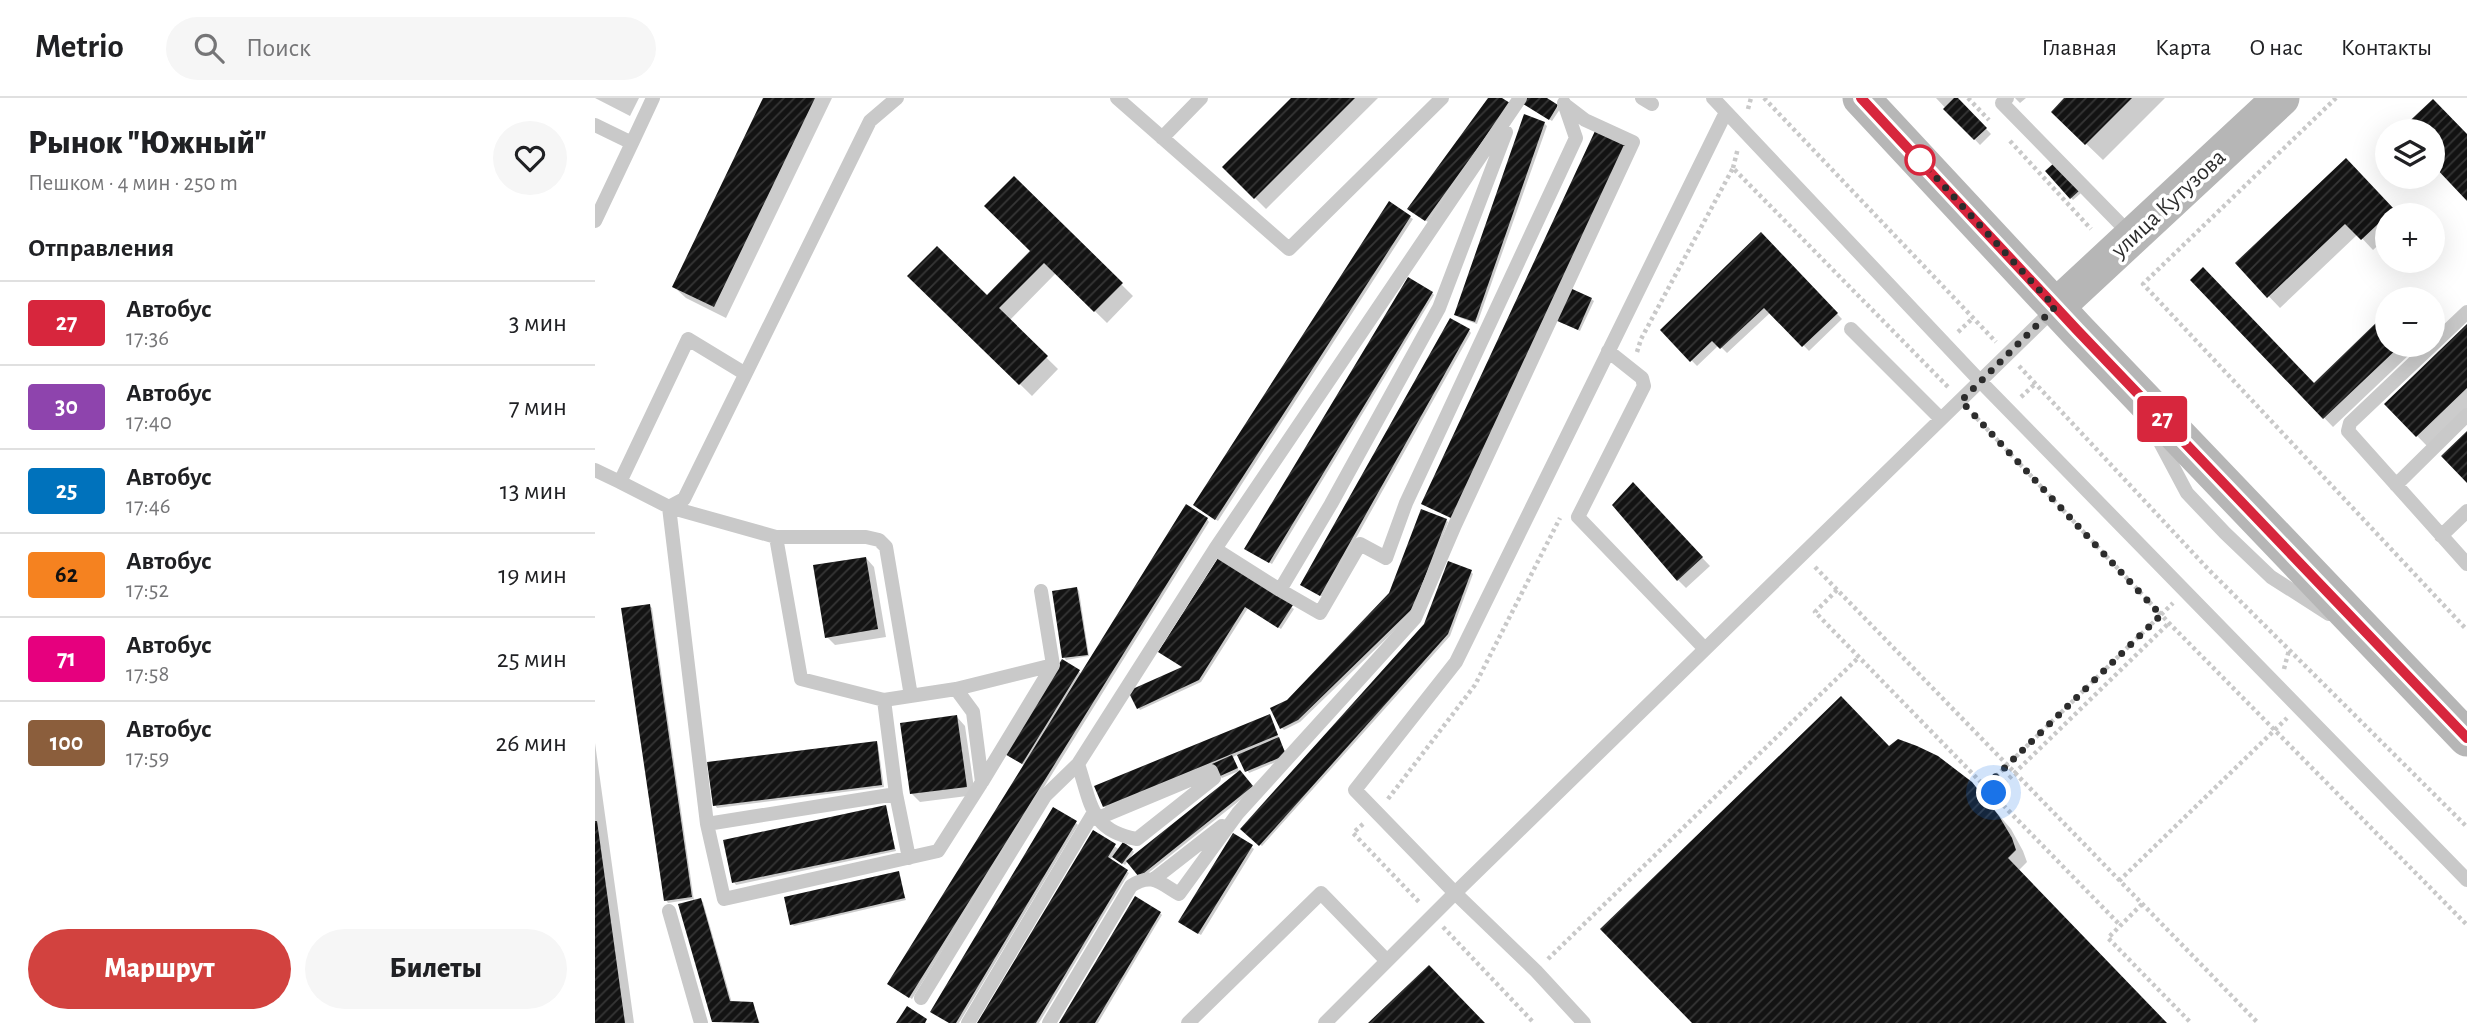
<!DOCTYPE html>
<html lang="ru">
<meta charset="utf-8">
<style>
body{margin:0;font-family:"Alegreya Sans",sans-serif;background:#f6f6f6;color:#202124;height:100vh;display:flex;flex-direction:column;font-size:26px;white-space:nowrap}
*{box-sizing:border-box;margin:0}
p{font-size:23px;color:#757577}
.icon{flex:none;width:38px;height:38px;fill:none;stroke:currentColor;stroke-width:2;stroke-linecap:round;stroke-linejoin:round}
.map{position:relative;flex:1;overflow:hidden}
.details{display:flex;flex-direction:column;background:#fff;width:595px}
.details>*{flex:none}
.badge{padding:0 14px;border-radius:5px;font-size:24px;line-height:46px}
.buttons{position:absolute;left:1780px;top:21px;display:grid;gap:14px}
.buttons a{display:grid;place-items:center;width:70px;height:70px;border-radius:50%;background:#fff;box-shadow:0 7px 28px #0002;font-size:35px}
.you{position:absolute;width:35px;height:35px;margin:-18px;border:5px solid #fff;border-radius:50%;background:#1a73e8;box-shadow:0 0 0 10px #1a73e833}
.map>.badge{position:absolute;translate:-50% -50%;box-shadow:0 0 0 4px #fff}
h2{padding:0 28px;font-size:26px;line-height:63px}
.round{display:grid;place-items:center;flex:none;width:74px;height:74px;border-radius:37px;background:#f6f6f6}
.overview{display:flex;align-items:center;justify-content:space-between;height:119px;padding:0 28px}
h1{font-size:33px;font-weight:800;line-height:52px}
.primary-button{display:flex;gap:14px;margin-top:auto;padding:14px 28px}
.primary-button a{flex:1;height:80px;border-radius:42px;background:#d2423f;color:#fff;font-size:28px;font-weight:800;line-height:80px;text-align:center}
.primary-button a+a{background:#f6f6f6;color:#202124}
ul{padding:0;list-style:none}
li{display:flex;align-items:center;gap:21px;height:84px;padding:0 28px;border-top:2px solid #e0e0e0}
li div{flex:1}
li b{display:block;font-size:26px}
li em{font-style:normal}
li .badge{min-width:77px;font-weight:700;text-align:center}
header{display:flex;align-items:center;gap:42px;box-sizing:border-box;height:98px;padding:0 35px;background:#fff;border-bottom:2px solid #e0e0e0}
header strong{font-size:33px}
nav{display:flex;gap:38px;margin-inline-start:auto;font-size:24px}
.search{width:490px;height:63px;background:#f6f6f6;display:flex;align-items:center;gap:18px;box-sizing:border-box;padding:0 24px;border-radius:38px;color:#757577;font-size:26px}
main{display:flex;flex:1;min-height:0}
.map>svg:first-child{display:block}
.shadow{fill:#0003}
.building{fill:url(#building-hatch)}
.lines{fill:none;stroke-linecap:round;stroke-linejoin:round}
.path{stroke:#c9c9c9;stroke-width:4.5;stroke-dasharray:3.5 3.5;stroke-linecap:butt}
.lane{stroke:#c9c9c9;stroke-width:14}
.secondary{stroke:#b6b6b6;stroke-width:37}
.line-casing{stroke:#fff;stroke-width:16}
.line{stroke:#d7263d;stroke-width:10}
.walk{stroke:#2c2c2c;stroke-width:7;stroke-dasharray:0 12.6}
.stop-dot{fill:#fff;stroke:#d7263d;stroke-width:3.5}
.labels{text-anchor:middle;stroke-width:7;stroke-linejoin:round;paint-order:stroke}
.street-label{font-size:24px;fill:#2c2c2c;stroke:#fff}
</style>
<header>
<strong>Metrio</strong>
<div class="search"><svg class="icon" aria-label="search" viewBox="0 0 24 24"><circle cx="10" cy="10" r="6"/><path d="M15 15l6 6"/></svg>Поиск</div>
<nav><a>Главная</a><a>Карта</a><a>О нас</a><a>Контакты</a></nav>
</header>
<main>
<section class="details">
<div class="overview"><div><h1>Рынок &quot;Южный&quot;</h1><p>Пешком · 4 мин · 250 m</p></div><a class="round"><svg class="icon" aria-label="heart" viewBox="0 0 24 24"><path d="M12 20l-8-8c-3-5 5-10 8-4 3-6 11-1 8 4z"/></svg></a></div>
<h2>Отправления</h2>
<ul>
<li><span class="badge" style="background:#d7263d;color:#fff">27</span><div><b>Автобус</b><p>17:36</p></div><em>3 мин</em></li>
<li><span class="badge" style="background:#8e44ad;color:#fff">30</span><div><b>Автобус</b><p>17:40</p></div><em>7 мин</em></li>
<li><span class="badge" style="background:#0072bc;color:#fff">25</span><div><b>Автобус</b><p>17:46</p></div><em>13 мин</em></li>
<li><span class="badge" style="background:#f58220;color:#111">62</span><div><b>Автобус</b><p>17:52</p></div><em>19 мин</em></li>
<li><span class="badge" style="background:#e6007e;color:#fff">71</span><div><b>Автобус</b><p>17:58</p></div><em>25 мин</em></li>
<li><span class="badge" style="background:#8b5e3c;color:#fff">100</span><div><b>Автобус</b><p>17:59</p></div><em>26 мин</em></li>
</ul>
<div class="primary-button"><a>Маршрут</a><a>Билеты</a></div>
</section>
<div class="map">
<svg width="1872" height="925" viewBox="0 0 1872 925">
<defs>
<pattern id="building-hatch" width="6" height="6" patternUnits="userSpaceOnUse" patternTransform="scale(1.75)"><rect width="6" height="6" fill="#131313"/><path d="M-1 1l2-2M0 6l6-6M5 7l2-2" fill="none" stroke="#363636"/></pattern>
</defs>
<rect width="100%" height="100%" fill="#fff"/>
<path class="shadow" d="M 0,0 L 44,0 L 35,18 Z
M 170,0 L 237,0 L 131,220 L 91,200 L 79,189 Z
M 698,0 L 783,0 L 671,111 L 629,69 Z
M 895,0 L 904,0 L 914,7 L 833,124 L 817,113 Z
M 934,0 L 949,0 L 965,11 L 957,23 L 933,8 Z
M 1341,0 L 1361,0 L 1396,36 L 1385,47 Z
M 1420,0 L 1431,0 L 1425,5 Z
M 1472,0 L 1570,0 L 1508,62 L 1458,14 Z
M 949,25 L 952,28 L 882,226 L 863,219 L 861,216 Z
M 1459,67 L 1486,95 L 1478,102 L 1452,73 Z
M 1762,74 L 1803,117 L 1792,117 L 1792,139 L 1778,152 L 1763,136 L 1685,210 L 1642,165 Z
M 419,80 L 538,198 L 512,225 L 461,175 L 414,223 L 463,271 L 437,298 L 315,178 L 392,200 L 437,153 Z
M 794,106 L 818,121 L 623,423 L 602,410 Z
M 1166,137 L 1247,221 L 1214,253 L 1176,214 L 1132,255 L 1124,247 L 1102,268 L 1067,232 Z
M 1597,182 L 1719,287 L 1792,230 L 1792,247 L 1808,247 L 1816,255 L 1738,329 Z
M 837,195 L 839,197 L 677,466 L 654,453 Z
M 996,201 L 999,203 L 985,233 L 965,224 Z
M 1872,229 L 1872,313 L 1833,349 L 1791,306 Z
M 874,232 L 876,235 L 728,499 L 709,488 Z
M 1038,387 L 1115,468 L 1091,490 L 1083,482 Z
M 612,421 L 614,424 L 317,901 L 297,888 L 430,668 L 413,657 L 467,563 L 487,576 Z
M 851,422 L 853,424 L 820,513 L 705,624 L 689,632 L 687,630 L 693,603 L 796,496 Z
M 271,460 L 279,469 L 291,539 L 240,547 L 232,539 Z
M 623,462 L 699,511 L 686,531 L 653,510 L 606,584 L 545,612 L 543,609 L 589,570 Z
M 876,474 L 878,476 L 855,538 L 667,748 L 647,731 Z
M 482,491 L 484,493 L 494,558 L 471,562 L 469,559 Z
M 54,508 L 57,510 L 99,803 L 105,801 L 108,804 L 137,905 L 157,906 L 165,925 L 119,923 L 98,801 L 73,805 L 71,802 Z
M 362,619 L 370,628 L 380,697 L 325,704 L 317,696 Z
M 676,620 L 684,640 L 683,640 L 693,659 L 654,675 L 644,656 L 638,659 L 644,673 L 627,680 L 625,678 L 511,711 L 509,708 Z
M 0,645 L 39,925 L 0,925 Z
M 281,645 L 283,647 L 289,689 L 122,710 L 120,707 Z
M 1295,650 L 1376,685 L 1416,731 L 1428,753 L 1432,764 L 1423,773 L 1570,925 L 1099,925 Z
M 645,675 L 659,691 L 547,780 L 533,763 L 530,767 L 518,758 L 515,762 L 534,775 L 444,925 L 384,925 L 499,735 L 525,752 L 537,752 L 539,754 L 533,763 Z
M 290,709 L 301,753 L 141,787 L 139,784 Z
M 481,725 L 483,727 L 364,925 L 355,925 Z
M 639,737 L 659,751 L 606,837 L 588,826 Z
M 303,775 L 311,802 L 199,828 L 197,826 Z
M 565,815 L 567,817 L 503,925 L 466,925 Z"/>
<path class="building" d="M 168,0 L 220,0 L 119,209 L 77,189 Z
M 696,0 L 760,0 L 659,101 L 627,69 Z
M 893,0 L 907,0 L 915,5 L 830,123 L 812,111 Z
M 932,0 L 952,0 L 963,7 L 954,22 L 928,6 Z
M 1359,0 L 1363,0 L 1392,30 L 1379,42 L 1348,11 Z
M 1469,0 L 1537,0 L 1490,47 L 1456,14 Z
M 1838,1 L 1872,36 L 1872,103 L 1838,67 L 1838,33 L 1804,33 Z
M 929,16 L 950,24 L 880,224 L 859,217 Z
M 1000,33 L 1032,48 L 858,421 L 826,406 Z
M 1751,60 L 1799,111 L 1766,142 L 1750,126 L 1672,200 L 1640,165 Z
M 1459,65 L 1485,92 L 1475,101 L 1450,73 Z
M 419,78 L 528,185 L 499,214 L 449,165 L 404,210 L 453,258 L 424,287 L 312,178 L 342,148 L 392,197 L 435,153 L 389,108 Z
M 794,103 L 816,118 L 620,422 L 598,407 Z
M 1166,134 L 1243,215 L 1207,249 L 1169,210 L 1125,251 L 1117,243 L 1095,264 L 1065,232 Z
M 1608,169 L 1719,285 L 1785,221 L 1792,228 L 1792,247 L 1806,247 L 1728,321 L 1595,182 Z
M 813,179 L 838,194 L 674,465 L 649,451 Z
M 975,190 L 997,200 L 983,232 L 960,222 Z
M 855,220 L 875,231 L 725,498 L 705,487 Z
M 1872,226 L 1872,290 L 1821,339 L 1789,306 Z
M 1872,333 L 1872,385 L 1846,358 Z
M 1038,384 L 1108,459 L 1082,483 L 1017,407 Z
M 591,406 L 613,420 L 314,900 L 292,886 Z
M 826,411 L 852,421 L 818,510 L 703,622 L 685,631 L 675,610 L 692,602 L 794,495 Z
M 271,459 L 283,531 L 230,540 L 218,467 Z
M 623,460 L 698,507 L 683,530 L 650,509 L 604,582 L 542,611 L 533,593 L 587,569 L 563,554 Z
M 853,463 L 877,472 L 853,536 L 664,748 L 645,731 L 829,526 Z
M 482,489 L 493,557 L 467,560 L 457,493 Z
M 55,506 L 97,799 L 69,803 L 26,510 Z
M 467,561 L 485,572 L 427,666 L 408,655 Z
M 1246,598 L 1294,648 L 1303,641 L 1322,648 L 1343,658 L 1377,684 L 1404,718 L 1417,740 L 1421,752 L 1413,760 L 1572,925 L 1097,925 L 1005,831 Z
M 675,616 L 683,637 L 508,709 L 499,688 Z
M 362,617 L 372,689 L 315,696 L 305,625 Z
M 684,639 L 691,657 L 650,674 L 642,657 Z
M 282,643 L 287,687 L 118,708 L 112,664 Z
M 637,657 L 643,670 L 623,679 L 617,666 Z
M 645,672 L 658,688 L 544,779 L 531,763 Z
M 291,707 L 300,751 L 137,785 L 128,742 Z
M 458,709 L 482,723 L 361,925 L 354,925 L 335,914 Z
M 0,723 L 2,723 L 30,925 L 0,925 Z
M 498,732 L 521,746 L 513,759 L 533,772 L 441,925 L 382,925 Z
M 638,735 L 658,747 L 603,836 L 583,824 Z
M 528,744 L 538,751 L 527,766 L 517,759 Z
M 304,773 L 310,800 L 195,827 L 189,799 Z
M 540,798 L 566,814 L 500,925 L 464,925 Z
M 106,800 L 135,903 L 158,904 L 164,925 L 117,924 L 83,806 Z
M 834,867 L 890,925 L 773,925 Z
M 312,908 L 332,921 L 330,925 L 301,925 Z"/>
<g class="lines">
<path class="path" d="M 1169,0 L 1401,244
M 1373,0 L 1394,22
M 1741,0 L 1548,186 L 1872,532
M 1153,11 L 1156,0
M 1415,43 L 1496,131
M 1138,70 L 1143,50
M 1363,234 L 1378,220
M 1042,254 L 1046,241 L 1138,70 L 1354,290
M 1424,268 L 1613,471 L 1872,729
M 1426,299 L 1440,286
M 1377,315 L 1574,525 L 1872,827
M 1220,469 L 1663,925
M 1242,492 L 1220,514 L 1525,827
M 1689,571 L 1694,552
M 1391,688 L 1578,505
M 1399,695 L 1574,525
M 793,701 L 880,587 L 965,420
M 768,726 L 758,735 L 825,805
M 1524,783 L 1692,620
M 1547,806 L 1513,840 L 1596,925
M 848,829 L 939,925
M 953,861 L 1264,559"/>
<path class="lane" d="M 522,0 L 694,151 L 847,0
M 1047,0 L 1057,6
M 1118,0 L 1385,283 L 1872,782
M 1412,0 L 1407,5 L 1536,137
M 0,27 L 37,45 L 0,123
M 567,40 L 606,0
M 37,45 L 58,0
M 1872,214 L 1755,325 L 1753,333 L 1872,466
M 1256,231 L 1346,321
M 1013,253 L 1047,280 L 1049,288 L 983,419 L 1110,551
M 149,275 L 93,241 L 25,384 L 74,409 L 112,726 L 129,801 L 343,753 L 387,684
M 1558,331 L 1592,395 L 1630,435 L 1676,479 L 1734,516
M 0,372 L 25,384
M 1801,387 L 1872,317
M 74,409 L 181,439 L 206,581 L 289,602 L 361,591 L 378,614 L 387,684 L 458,567 L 446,493
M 74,409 L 89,401 L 275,23 L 302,0
M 1846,438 L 1872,413
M 181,439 L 271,439 L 284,442 L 291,449 L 316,598
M 620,451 L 685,492 L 736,406 L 844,210 L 911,34
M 685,492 L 725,515 L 765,446 L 791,460 L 811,405 L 981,40 L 969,5
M 361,591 L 458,567
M 289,602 L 301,696 L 314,760
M 483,666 C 496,705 495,733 542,741 L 619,680 L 616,673 L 501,721
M 112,726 L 301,696
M 559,781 L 627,728
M 74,813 L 106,925
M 326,900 L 450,698 L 483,666 L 620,451 L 925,0
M 373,925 L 499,714
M 454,925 L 536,788 C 557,774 565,785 584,796 L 643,715 L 820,520 L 860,427 L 1038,44 L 990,22 L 969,6
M 593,925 L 726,795 L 792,863
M 730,925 L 860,795 L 760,692 L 861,564 L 1131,14
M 989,925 L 941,873 L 860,795 L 1460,210"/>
<path class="secondary" d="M 1266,0 L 1482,232 L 1872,640
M 1460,210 L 1686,0"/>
</g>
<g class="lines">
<defs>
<path id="line" d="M 1266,0 L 1482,232 L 1872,640"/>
</defs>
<use href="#line" class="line-casing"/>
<use href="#line" class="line"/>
<path class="walk" d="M 1325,62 L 1460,209 L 1366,303 L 1566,517 L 1391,688 L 1399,695"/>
</g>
<circle class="stop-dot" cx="1325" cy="62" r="14"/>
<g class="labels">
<g class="street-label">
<text transform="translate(1573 105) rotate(-43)" y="8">улица Кутузова</text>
</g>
</g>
</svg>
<div class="buttons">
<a><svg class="icon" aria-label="layers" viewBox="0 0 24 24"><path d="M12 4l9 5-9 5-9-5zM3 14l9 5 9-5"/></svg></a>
<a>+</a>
<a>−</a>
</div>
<div class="you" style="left:1399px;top:695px"></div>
<b class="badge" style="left:1567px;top:321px;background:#d7263d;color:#fff">27</b>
</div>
</main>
